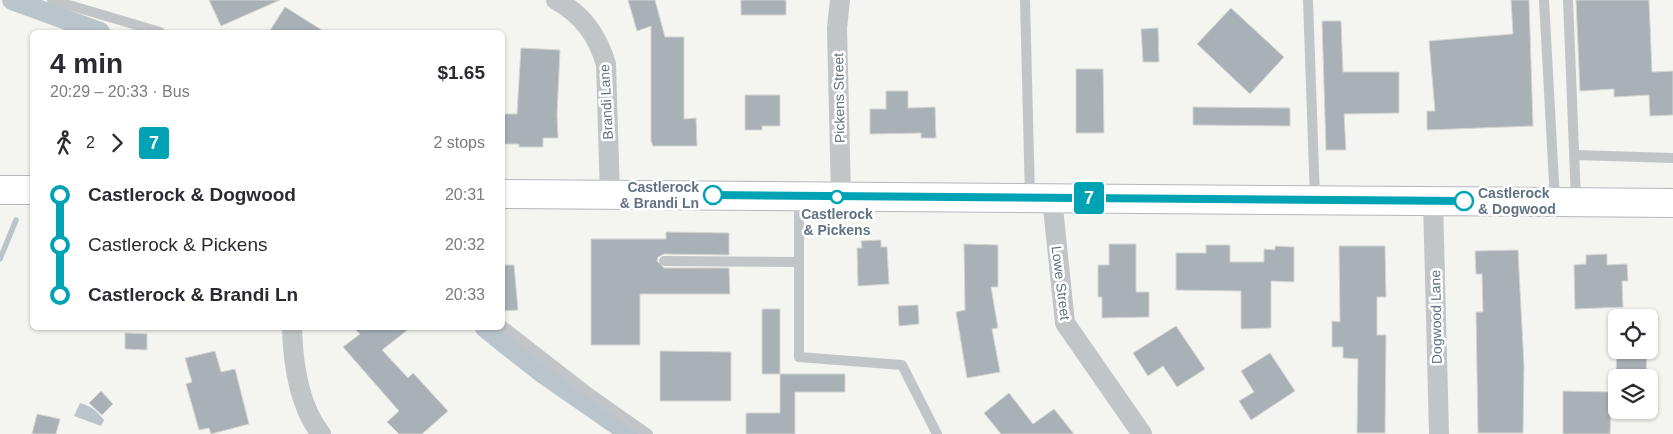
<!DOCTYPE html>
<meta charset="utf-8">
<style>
body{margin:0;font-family:Arial,sans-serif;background:#f7f7f7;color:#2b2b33;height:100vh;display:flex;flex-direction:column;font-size:19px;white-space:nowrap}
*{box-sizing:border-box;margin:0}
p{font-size:16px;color:#7c7c81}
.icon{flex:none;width:28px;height:28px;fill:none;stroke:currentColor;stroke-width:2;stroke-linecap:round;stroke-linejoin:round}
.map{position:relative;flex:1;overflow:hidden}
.drawer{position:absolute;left:30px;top:30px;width:475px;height:300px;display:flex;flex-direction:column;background:#fff;border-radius:8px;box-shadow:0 1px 4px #0004}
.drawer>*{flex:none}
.badge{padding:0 10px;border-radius:4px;font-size:18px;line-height:32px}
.fabs{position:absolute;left:1608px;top:309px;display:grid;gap:10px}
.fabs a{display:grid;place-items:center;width:50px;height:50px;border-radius:8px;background:#fff;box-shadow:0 1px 4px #0004;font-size:25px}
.map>.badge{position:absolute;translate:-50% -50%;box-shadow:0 0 0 2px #fff}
.legs{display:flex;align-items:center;gap:8px;height:55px;padding:0 20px;font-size:16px}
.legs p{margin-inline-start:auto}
.headline{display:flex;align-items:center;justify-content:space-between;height:85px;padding:0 20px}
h1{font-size:28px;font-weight:600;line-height:38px}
ul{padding:0 20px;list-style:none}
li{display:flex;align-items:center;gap:18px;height:50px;font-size:19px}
li i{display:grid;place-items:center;width:8px;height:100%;margin:0 6px;background:currentColor}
li i::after{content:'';width:12px;height:12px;margin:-6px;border:4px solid;border-radius:50%;background:#fff}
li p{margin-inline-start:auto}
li:first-child i{background:linear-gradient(#0000 50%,currentColor 0)}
li:last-child i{background:linear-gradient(currentColor 50%,#0000 0)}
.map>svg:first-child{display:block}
.water{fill:#bac5cb}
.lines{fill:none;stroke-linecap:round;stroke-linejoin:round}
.stream{stroke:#bac5cb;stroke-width:5.5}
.canal{stroke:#bac5cb;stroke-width:20}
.building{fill:#a9b1b7;stroke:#d5d5d3}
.secondary-casing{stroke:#b3b8bd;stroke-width:30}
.lane{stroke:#c1c5c8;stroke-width:10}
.street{stroke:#c1c5c8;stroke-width:20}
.secondary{stroke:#fff;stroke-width:28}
.line-1-casing{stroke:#fff;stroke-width:11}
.line-1{stroke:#00a3b4;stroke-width:8}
.stop-1-dot{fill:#fff;stroke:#00a3b4;stroke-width:2.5}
.labels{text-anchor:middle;stroke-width:5;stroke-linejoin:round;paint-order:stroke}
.street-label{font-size:14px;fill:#627282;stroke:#fff}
.stop-label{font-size:14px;font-weight:bold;fill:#627282;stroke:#fff;text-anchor:end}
</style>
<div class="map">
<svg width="1673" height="434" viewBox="0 0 1673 434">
<rect width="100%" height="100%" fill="#f4f4f0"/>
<path class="water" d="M 80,403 C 91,406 97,411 104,420 L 101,426 L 74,416 Z"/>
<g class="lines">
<path class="stream" d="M 66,32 L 67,20
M 0,259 L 16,220"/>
<path class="canal" d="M 12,0 L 100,32
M 485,328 L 542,373 L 630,434"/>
</g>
<path class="building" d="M 209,0 L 280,0 L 221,26 Z
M 628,0 L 655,0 L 665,37 L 684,37 L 684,119 L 696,118 L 697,146 L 653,146 L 651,141 L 651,26 L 637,31 Z
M 741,0 L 786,0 L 786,15 L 741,15 Z
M 1511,0 L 1529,0 L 1533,126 L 1427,130 L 1427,111 L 1435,111 L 1429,41 L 1513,34 Z
M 1576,0 L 1649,0 L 1652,72 L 1673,71 L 1673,115 L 1650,116 L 1649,95 L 1614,97 L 1614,89 L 1580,91 Z
M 285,7 L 325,32 L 269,32 Z
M 1231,8 L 1284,57 L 1250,94 L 1197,44 Z
M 1322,21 L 1341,21 L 1343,72 L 1399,72 L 1399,113 L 1344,114 L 1346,150 L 1326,150 Z
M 1158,28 L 1159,62 L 1143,62 L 1141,29 Z
M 521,48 L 560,50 L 557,115 L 558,138 L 543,138 L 543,147 L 519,147 L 519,144 L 502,144 L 503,114 L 517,114 Z
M 1076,69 L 1103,69 L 1104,133 L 1076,133 Z
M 886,91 L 908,91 L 908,108 L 935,107 L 936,138 L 921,138 L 921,133 L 870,134 L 870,109 L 886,109 Z
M 745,95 L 780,95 L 780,126 L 762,126 L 762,130 L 745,130 Z
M 1193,107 L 1290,108 L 1290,126 L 1193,125 Z
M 666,232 L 729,233 L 729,255 L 664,254 L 658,257 L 657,261 L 664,268 L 729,268 L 730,294 L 640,294 L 640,345 L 591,345 L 591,239 L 666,239 Z
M 881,240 L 881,247 L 887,247 L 889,284 L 858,286 L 857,248 L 862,248 L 861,241 Z
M 964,244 L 998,245 L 998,287 L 991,287 L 998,328 L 992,329 L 1000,372 L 967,378 L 956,312 L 965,310 Z
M 1109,244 L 1136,244 L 1136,292 L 1149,292 L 1149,317 L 1102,318 L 1102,297 L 1098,297 L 1098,265 L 1109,265 Z
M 1206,245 L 1230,245 L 1230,262 L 1264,262 L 1264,249 L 1275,250 L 1275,246 L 1294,247 L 1294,282 L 1271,281 L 1271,328 L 1241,329 L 1241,291 L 1176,290 L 1176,253 L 1206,253 Z
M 1339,246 L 1385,246 L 1386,297 L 1377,297 L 1377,335 L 1386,335 L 1385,433 L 1357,433 L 1358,359 L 1343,358 L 1343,347 L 1332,347 L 1332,321 L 1340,322 Z
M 1518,250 L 1524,367 L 1523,433 L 1478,433 L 1476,312 L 1483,312 L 1482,274 L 1476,274 L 1475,251 Z
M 1607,254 L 1607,265 L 1627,264 L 1628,281 L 1622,281 L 1623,307 L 1575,309 L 1574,265 L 1586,264 L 1586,255 Z
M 502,265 L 514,265 L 518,310 L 502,311 Z
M 918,305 L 919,324 L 899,326 L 898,306 Z
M 762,309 L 780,309 L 780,374 L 762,374 Z
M 1176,326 L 1205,369 L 1177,387 L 1163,366 L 1148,376 L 1133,353 Z
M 354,328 L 410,328 L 382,350 L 408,378 L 413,373 L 448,411 L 422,434 L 399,434 L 387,422 L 399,411 L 343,347 L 360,334 Z
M 125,333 L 147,334 L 147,350 L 125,349 Z
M 1617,350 L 1647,350 L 1646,373 L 1616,373 Z
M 215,351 L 221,372 L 235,369 L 249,424 L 211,434 L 209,428 L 199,430 L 186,384 L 192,382 L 185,358 Z
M 660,351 L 731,352 L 731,401 L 660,401 Z
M 1270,353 L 1295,391 L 1251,420 L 1239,401 L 1254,392 L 1241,371 Z
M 780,374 L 845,374 L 845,392 L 795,392 L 795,434 L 746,434 L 746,413 L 780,413 Z
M 101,391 L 113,404 L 102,415 L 89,403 Z
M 1563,391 L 1611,392 L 1610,434 L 1563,434 Z
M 1009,393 L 1033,424 L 1054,409 L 1074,434 L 1001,434 L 984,413 Z
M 37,414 L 60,419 L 56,434 L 32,434 Z"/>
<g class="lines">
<defs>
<path id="secondary" d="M 0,190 L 32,190
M 502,194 L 1673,203"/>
</defs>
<use href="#secondary" class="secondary-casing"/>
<path class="lane" d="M 52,0 L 160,32
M 1025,0 L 1030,197
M 1308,0 L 1315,199
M 1544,0 L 1555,201
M 1568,0 L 1576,201
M 1575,155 L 1673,158
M 799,197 L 799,357 L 902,365 L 937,434
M 664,261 L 799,262
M 502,325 L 587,391 L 648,434"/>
<path class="street" d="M 556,0 C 583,15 597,35 606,64 L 610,195
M 840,0 L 837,28 L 841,197
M 1052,198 L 1065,323 L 1142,434
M 1433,201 L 1439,434
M 292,328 C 293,363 298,405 321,434"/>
<use href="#secondary" class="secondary"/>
</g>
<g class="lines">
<defs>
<path id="line-1" d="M 713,195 L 1464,201"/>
</defs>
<use href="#line-1" class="line-1-casing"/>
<use href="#line-1" class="line-1"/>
</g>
<g class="stop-1-dot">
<circle cx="713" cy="195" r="9"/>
<circle cx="837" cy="197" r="6"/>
<circle cx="1464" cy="201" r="9"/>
</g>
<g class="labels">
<g class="street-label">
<text transform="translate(839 98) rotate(-91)" y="5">Pickens Street</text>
<text transform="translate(606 102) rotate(-93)" y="5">Brandi Lane</text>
<text transform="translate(1061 283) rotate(83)" y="5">Lowe Street</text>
<text transform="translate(1436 317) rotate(-91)" y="5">Dogwood Lane</text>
</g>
<g class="stop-label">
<text x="699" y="192">Castlerock<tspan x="699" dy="16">&amp; Brandi Ln</tspan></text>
<text x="1478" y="198" text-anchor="start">Castlerock<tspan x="1478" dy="16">&amp; Dogwood</tspan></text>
<text x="837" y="219" text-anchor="middle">Castlerock<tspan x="837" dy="16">&amp; Pickens</tspan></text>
</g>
</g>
</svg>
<div class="fabs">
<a><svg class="icon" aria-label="locate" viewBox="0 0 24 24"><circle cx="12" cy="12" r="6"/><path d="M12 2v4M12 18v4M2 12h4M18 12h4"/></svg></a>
<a><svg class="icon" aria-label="layers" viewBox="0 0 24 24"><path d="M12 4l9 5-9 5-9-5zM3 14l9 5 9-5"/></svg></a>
</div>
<b class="badge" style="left:1089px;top:198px;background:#00a3b4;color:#fff">7</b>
<section class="drawer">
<div class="headline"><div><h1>4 min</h1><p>20:29 – 20:33 · Bus</p></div><b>$1.65</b></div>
<div class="legs"><svg class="icon" aria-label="walk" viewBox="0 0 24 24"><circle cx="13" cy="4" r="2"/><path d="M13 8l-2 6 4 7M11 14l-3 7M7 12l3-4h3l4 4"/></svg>2<svg class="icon" aria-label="forward" viewBox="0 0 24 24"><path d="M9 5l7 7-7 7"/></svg><b class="badge" style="background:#00a3b4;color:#fff">7</b><p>2 stops</p></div>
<ul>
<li><i style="color:#00a3b4"></i><b>Castlerock &amp; Dogwood</b><p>20:31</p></li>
<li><i style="color:#00a3b4"></i><span>Castlerock &amp; Pickens</span><p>20:32</p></li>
<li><i style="color:#00a3b4"></i><b>Castlerock &amp; Brandi Ln</b><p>20:33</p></li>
</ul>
</section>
</div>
